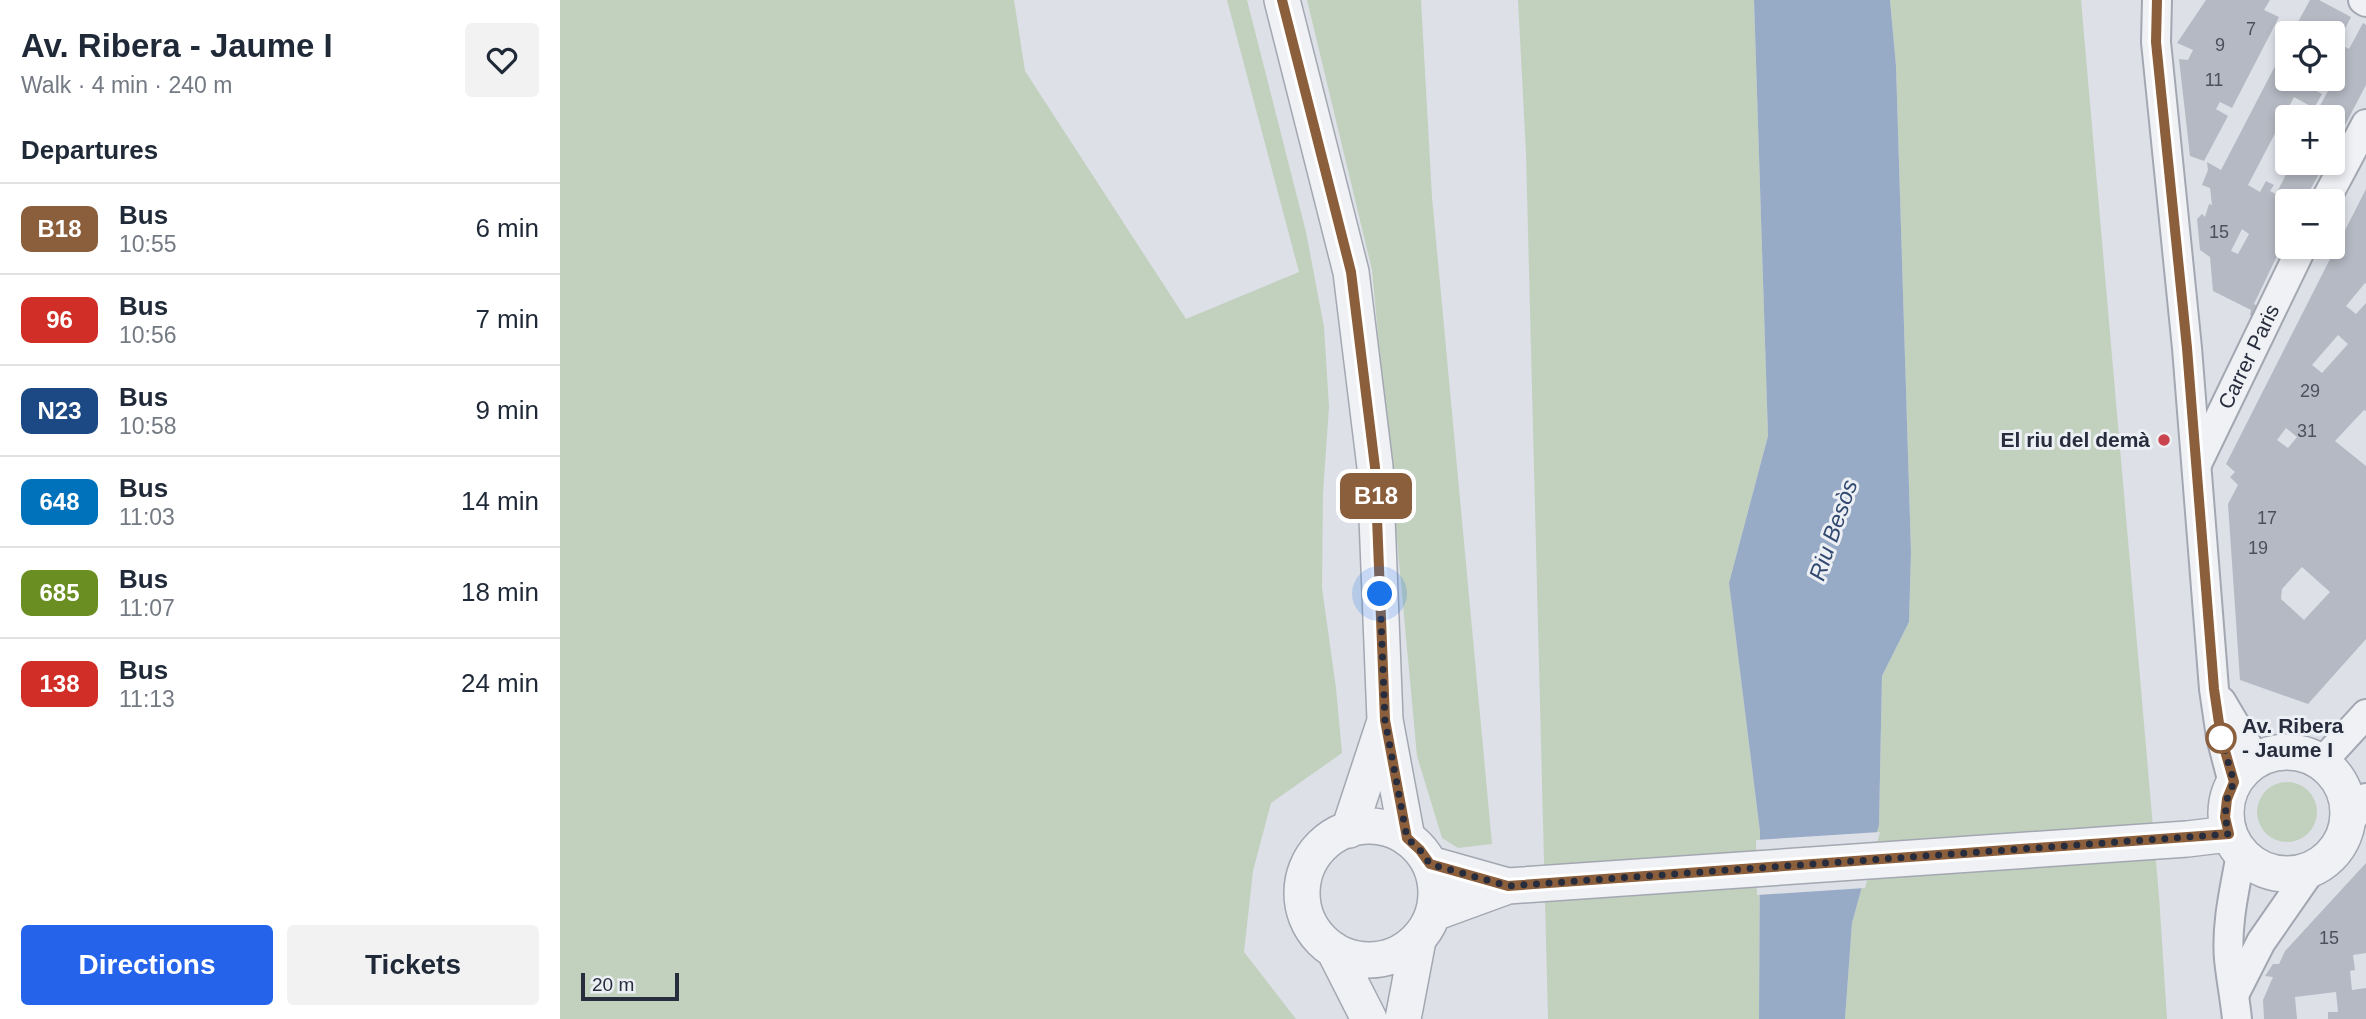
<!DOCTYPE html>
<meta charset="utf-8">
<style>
body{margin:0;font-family:Arial,sans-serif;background:#f2f2f3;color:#1f2937;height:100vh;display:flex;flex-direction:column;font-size:26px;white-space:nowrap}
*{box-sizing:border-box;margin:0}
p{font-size:23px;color:#747a83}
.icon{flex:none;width:38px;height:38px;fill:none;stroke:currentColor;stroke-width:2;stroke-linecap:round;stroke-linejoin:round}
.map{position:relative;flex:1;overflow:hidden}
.drawer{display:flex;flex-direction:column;background:#fff;width:560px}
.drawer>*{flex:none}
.badge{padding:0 14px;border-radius:10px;font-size:24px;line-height:46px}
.buttons{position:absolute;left:1715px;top:21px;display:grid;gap:14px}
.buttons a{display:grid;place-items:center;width:70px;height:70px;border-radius:7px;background:#fff;box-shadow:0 4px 10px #0003;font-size:35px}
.scale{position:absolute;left:21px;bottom:18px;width:98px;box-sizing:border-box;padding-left:7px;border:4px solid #272d3d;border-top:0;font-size:19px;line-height:24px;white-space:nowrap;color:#272d3d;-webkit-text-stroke:5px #eceff4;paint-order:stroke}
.you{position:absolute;width:35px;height:35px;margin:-18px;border:5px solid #fff;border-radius:50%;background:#1a73e8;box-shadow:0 0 0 10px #1a73e833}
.map>.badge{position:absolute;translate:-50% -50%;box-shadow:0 0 0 4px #fff}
h2{padding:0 21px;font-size:26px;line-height:63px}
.round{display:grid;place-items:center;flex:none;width:74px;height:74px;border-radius:7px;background:#f2f2f3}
.overview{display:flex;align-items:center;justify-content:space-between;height:119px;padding:0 21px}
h1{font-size:33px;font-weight:800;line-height:52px}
.primary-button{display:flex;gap:14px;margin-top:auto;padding:14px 21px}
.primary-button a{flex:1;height:80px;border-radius:7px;background:#2563eb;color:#fff;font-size:28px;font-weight:800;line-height:80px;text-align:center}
.primary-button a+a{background:#f2f2f3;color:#1f2937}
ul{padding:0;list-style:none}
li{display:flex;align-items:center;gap:21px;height:91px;padding:0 21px;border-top:2px solid #e0e1e3}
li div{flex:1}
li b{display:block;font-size:26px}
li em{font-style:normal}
li .badge{min-width:77px;font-weight:700;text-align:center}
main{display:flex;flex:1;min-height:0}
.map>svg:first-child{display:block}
.green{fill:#c2d0be}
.water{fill:#98abc6}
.pier{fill:#dde0e7}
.building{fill:#b5b9c3;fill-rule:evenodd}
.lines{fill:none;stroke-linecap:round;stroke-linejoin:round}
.minor-casing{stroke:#a3a7b1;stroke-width:32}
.tertiary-casing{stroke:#a3a7b1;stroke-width:38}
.minor{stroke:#f0f1f5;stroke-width:28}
.tertiary{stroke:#f0f1f5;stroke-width:35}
.line-casing{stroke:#fff;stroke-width:16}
.line{stroke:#8b5e3c;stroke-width:10}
.walk{stroke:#272d3d;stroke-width:7;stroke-dasharray:0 12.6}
.poi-dot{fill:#ca444d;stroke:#eceff4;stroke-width:2.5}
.stop-dot{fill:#fff;stroke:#8b5e3c;stroke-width:3.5}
.labels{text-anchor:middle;stroke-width:6;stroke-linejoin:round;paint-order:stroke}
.number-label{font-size:18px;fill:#4a505e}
.street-label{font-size:21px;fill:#272d3d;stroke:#eceff4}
.poi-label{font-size:21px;font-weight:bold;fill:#272d3d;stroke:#eceff4;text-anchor:end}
.stop-label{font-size:21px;font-weight:bold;fill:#272d3d;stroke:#eceff4;text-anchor:start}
.water-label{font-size:23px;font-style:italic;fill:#32496f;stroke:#eceff4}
</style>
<main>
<section class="drawer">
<div class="overview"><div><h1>Av. Ribera - Jaume I</h1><p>Walk · 4 min · 240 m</p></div><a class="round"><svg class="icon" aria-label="heart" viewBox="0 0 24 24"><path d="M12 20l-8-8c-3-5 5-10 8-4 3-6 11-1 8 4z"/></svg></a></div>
<h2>Departures</h2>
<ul>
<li><span class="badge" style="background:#8b5e3c;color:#fff">B18</span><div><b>Bus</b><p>10:55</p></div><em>6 min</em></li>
<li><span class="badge" style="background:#d02e26;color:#fff">96</span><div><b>Bus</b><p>10:56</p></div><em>7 min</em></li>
<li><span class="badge" style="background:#1c4883;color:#fff">N23</span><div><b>Bus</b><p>10:58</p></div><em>9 min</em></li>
<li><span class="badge" style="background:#0072bc;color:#fff">648</span><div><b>Bus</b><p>11:03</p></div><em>14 min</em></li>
<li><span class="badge" style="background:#6b8e23;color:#fff">685</span><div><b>Bus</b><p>11:07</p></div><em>18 min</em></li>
<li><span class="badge" style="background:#d02e26;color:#fff">138</span><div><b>Bus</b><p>11:13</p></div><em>24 min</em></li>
</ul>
<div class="primary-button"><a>Directions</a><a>Tickets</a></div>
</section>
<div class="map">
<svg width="1806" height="1019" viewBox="0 0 1806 1019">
<rect width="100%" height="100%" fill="#dde0e7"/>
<path class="green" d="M 0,0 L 454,0 L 465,71 L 626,319 L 739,272 L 667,0 L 687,0 L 746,232 L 764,327 L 769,407 L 763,493 L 762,588 L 776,688 L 782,753 L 711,803 L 693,871 L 684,952 L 736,1019 L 0,1019 Z
M 747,0 L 861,0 L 872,197 L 932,844 L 898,848 L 882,838 L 857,756 L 812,270 Z
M 958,0 L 1194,0 L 1208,436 L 1169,583 L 1200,832 L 1199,1019 L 988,1019 L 966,153 Z
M 1330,0 L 1521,0 L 1599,896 L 1607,1019 L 1285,1019 L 1292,923 L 1319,825 L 1322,676 L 1349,622 L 1351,552 L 1336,66 Z
M1697 812a30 30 0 1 1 60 0a30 30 0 1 1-60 0Z"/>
<path class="water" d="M 1194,0 L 1330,0 L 1336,66 L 1351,552 L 1349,622 L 1322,676 L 1319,825 L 1292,923 L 1285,1019 L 1199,1019 L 1200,832 L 1169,583 L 1208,436 Z"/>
<path class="pier" d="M 1320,832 L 1305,888 L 1197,895 L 1196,840 Z"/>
<path class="building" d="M 1646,0 L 1710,0 L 1704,10 L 1719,17 L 1672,108 L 1660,102 L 1656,109 L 1668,116 L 1644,161 L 1630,156 L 1619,59 L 1628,60 L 1633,50 L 1617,43 Z
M 1750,0 L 1759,0 L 1791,17 L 1778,43 L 1789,49 L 1803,23 L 1806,25 L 1806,85 L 1773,148 L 1773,117 L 1754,117 L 1776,76 L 1773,74 L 1773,33 L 1732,33 Z
M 1727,43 L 1727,79 L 1744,79 L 1742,83 L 1762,94 L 1754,108 L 1734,97 L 1688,185 L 1700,192 L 1706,181 L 1714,185 L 1710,191 L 1716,194 L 1732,163 L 1765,163 L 1744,201 L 1727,201 L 1727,235 L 1694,304 L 1699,307 L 1693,317 L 1690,315 L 1691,310 L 1653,291 L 1650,257 L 1640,250 L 1637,219 L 1642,214 L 1645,217 L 1649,204 L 1652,205 L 1650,188 L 1642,185 L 1648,170 L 1647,162 L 1661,170 ZM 1682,229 L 1689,234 L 1678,254 L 1671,251 Z
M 1806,189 L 1806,284 L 1805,283 L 1786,306 L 1796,314 L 1806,303 L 1806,411 L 1804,410 L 1775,441 L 1806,466 L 1806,639 L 1748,704 L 1680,680 L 1668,504 L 1678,485 L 1670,477 L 1675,472 L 1666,464 L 1772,255 L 1774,257 L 1780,248 L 1778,244 ZM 1778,335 L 1788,344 L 1762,373 L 1752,365 ZM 1726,428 L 1737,437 L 1728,448 L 1717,440 ZM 1742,567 L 1770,592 L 1744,620 L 1721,599 L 1722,589 Z
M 1806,863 L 1806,953 L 1793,955 L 1795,970 L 1790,971 L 1792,990 L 1806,988 L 1806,1019 L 1768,1019 L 1768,1012 L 1778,1012 L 1776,992 L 1735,997 L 1737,1019 L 1704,1019 L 1703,1000 L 1713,977 L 1705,976 L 1713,964 L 1719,964 L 1725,951 Z"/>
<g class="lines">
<defs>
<g id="minor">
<path d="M 1597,0 L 1596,42 L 1627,348 L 1654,689 L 1661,737 L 1673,783"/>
<path d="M 1803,0 L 1806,2"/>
<path d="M 1765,201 L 1806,124"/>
<path id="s1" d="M 1638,462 L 1742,247"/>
<path d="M 1661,701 L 1696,760"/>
<path d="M 1762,762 L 1806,714"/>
<path d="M 1788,825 L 1806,798"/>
<path d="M 1675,993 L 1701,942 L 1751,870"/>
<path d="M 1677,1019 C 1675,999 1671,979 1669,959 C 1666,924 1675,888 1681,854"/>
</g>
<path id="tertiary" d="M 722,0 L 791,272 L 815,467 L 825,720 L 847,838
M1666 813a61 61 0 1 1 122 0a61 61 0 1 1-122 0Z
M742 893a67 67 0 1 1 134 0a67 67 0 1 1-134 0Z
M 789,830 L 824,724
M 870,864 L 948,886
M 874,913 L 948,886 L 1627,839 L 1669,834
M 774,950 L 809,1019
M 843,1019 L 858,940"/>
</defs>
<use href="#minor" class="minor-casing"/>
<use href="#tertiary" class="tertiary-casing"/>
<use href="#minor" class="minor"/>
<use href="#tertiary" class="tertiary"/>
</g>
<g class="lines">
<defs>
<path id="line" d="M 722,0 L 791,272 L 815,467 L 825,720 L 847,838 L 860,850 L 870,864 L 948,886 L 1669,834 L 1665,817 L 1667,799 L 1674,782 L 1661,737 L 1654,689 L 1627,348 L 1596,42 L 1597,0"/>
</defs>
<use href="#line" class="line-casing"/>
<use href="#line" class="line"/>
<path class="walk" d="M 820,594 L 825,720 L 847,838 L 860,850 L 870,864 L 948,886 L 1669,834 L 1665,817 L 1667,799 L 1674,782 L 1661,738"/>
</g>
<circle class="poi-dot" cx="1604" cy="440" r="7"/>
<circle class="stop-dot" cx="1661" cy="738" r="14"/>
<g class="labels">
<g class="number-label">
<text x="1691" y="35">7</text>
<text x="1660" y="51">9</text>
<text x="1654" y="86">11</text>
<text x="1659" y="238">15</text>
<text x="1750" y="397">29</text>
<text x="1747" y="437">31</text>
<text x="1707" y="524">17</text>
<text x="1698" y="554">19</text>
<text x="1769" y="944">15</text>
</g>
<g class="street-label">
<text dy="7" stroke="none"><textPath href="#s1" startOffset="117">Carrer Paris</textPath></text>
</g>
<g class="poi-label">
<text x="1590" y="447">El riu del demà</text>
</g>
<g class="stop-label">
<text x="1682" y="733">Av. Ribera<tspan x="1682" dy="24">- Jaume I</tspan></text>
</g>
<g class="water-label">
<text transform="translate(1273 530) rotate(-71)" y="8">Riu Besòs</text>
</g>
</g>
</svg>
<div class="buttons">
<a><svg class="icon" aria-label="locate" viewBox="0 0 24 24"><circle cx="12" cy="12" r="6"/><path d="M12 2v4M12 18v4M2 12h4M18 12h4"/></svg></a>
<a>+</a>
<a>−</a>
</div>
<div class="scale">20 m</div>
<div class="you" style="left:820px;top:594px"></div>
<b class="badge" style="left:816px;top:496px;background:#8b5e3c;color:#fff">B18</b>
</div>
</main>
